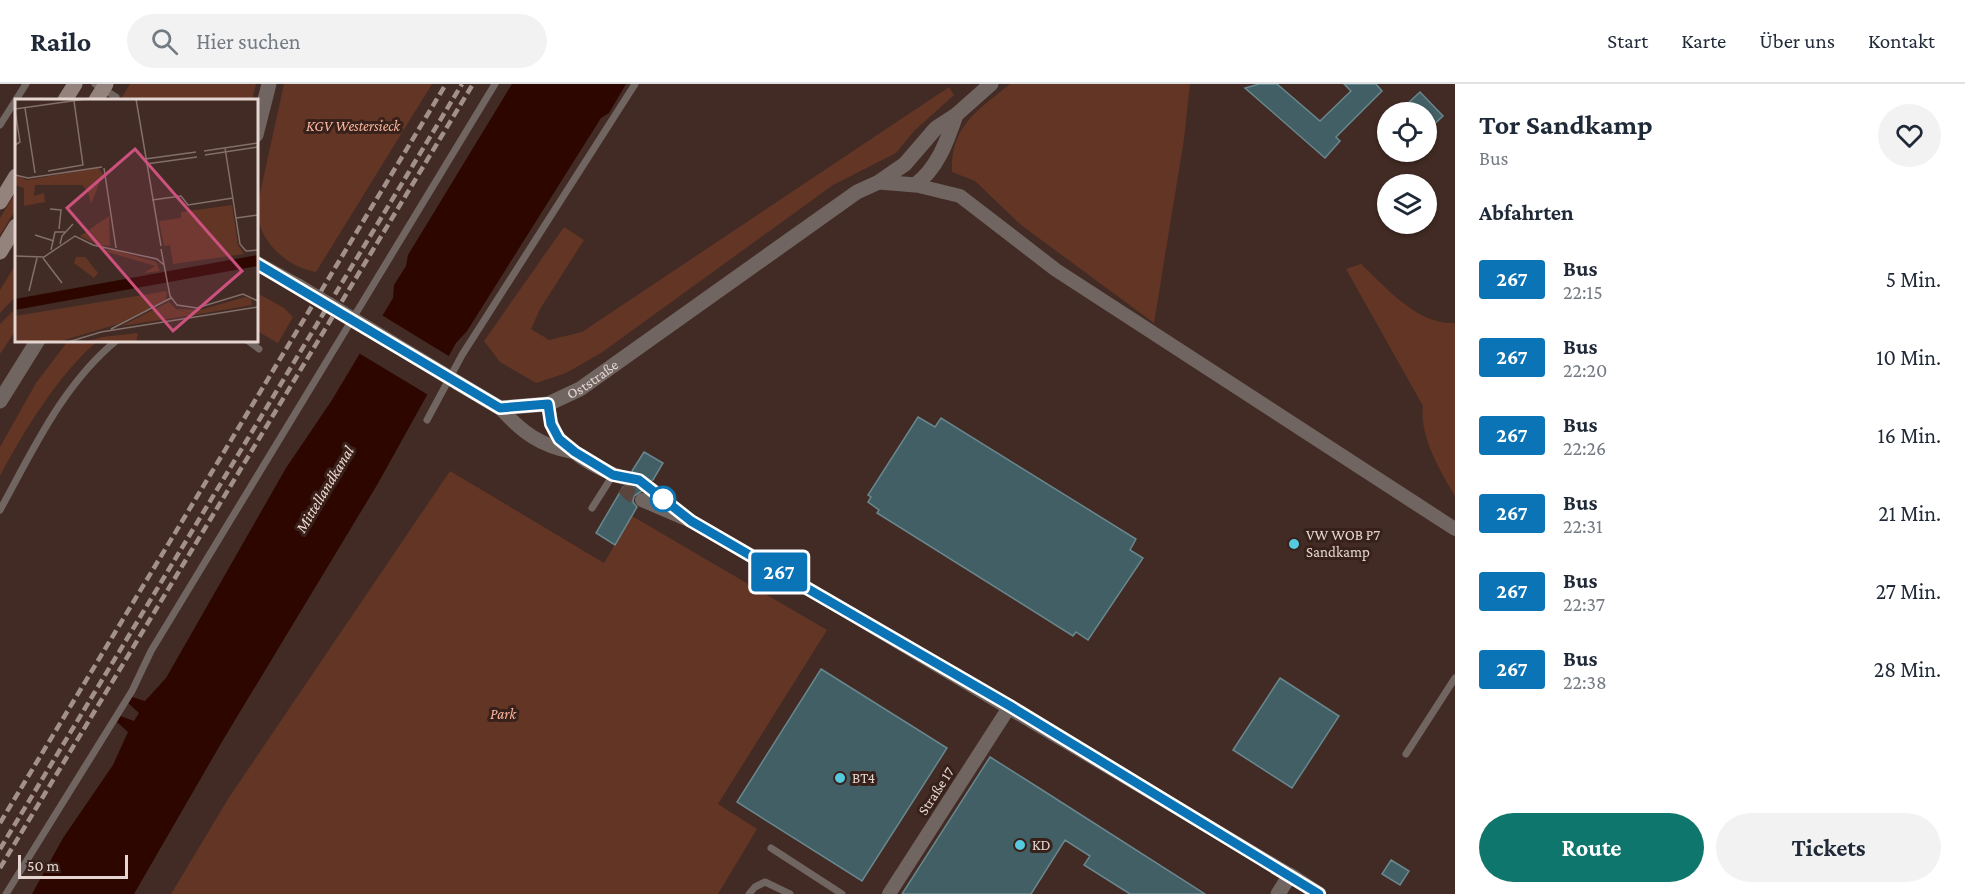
<!DOCTYPE html>
<html lang="de">
<meta charset="utf-8">
<style>
body{margin:0;font-family:"Crimson Pro",serif;background:#f2f2f3;color:#1f2937;height:100vh;display:flex;flex-direction:column;font-size:22px;white-space:nowrap}
*{box-sizing:border-box;margin:0}
p{font-size:20px;color:#747a83}
.icon{flex:none;width:33px;height:33px;fill:none;stroke:currentColor;stroke-width:2;stroke-linecap:round;stroke-linejoin:round}
.map{position:relative;flex:1;overflow:hidden}
.drawer{display:flex;flex-direction:column;background:#fff;width:510px}
.drawer>*{flex:none}
.badge{padding:0 12px;border-radius:4px;font-size:21px;line-height:39px}
.controls{position:absolute;left:1377px;top:18px;display:grid;gap:12px}
.controls a{display:grid;place-items:center;width:60px;height:60px;border-radius:50%;background:#fff;box-shadow:0 2px 4px #0004;font-size:30px}
.scale{position:absolute;left:18px;bottom:15px;width:110px;box-sizing:border-box;padding-left:6px;border:3px solid #e5d6d1;border-top:0;font-size:16px;line-height:21px;white-space:nowrap;color:#e5d6d1;-webkit-text-stroke:4px #37211a;paint-order:stroke}
.map>.badge{position:absolute;translate:-50% -50%;box-shadow:0 0 0 3px #fff}
h2{padding:0 24px;font-size:22px;line-height:54px}
.round{display:grid;place-items:center;flex:none;width:63px;height:63px;border-radius:32px;background:#f2f2f3}
.head{display:flex;align-items:center;justify-content:space-between;height:102px;padding:0 24px}
h1{font-size:28px;font-weight:700;line-height:45px}
.button{display:flex;gap:12px;margin-top:auto;padding:12px 24px}
.button a{flex:1;height:69px;border-radius:36px;background:#0f766e;color:#fff;font-size:24px;font-weight:700;line-height:69px;text-align:center}
.button a+a{background:#f2f2f3;color:#1f2937}
ul{padding:0;list-style:none}
li{display:flex;align-items:center;gap:18px;height:78px;padding:0 24px}
li div{flex:1}
li b{display:block;font-size:22px}
li em{font-style:normal}
li .badge{min-width:66px;font-weight:700;text-align:center}
header{display:flex;align-items:center;gap:36px;box-sizing:border-box;height:84px;padding:0 30px;background:#fff;border-bottom:2px solid #e0e1e3}
header strong{font-size:28px}
nav{display:flex;gap:33px;margin-inline-start:auto;font-size:21px}
.search{width:420px;height:54px;background:#f2f2f3;display:flex;align-items:center;gap:15px;box-sizing:border-box;padding:0 21px;border-radius:33px;color:#747a83;font-size:22px}
main{display:flex;flex:1;min-height:0}
.map>svg:first-child{display:block}
.green{fill:#633525}
.water{fill:#2d0600}
.pier{fill:#412b24}
.building{fill:#425f65;stroke:#69878e;stroke-width:1.5}
.lines{fill:none;stroke-linecap:round;stroke-linejoin:round}
.minor-tunnel{stroke:#5a453e;stroke-width:14;stroke-dasharray:14 7;stroke-linecap:butt}
.service{stroke:#716561;stroke-width:7}
.minor{stroke:#716561;stroke-width:14}
.tertiary{stroke:#716561;stroke-width:15}
.secondary{stroke:#94827c;stroke-width:15}
.rail{stroke:#a2908a;stroke-width:4.5;stroke-dasharray:9 4.5;stroke-linecap:butt}
.tertiary-bridge{stroke:#716561;stroke-width:15}
.line-casing{stroke:#fff;stroke-width:14}
.line{stroke:#0b74b7;stroke-width:9}
.stop-dot{fill:#fff;stroke:#0b74b7;stroke-width:3}
.poi-dot{fill:#55cadf;stroke:#37211a;stroke-width:2}
.labels{text-anchor:middle;stroke-width:6;stroke-linejoin:round;paint-order:stroke}
.park-label{font-size:15px;font-style:italic;fill:#fab69f;stroke:#37211a}
.street-label{font-size:15px;fill:#e5d6d1;stroke:#37211a}
.poi-label{font-size:15px;fill:#e5d6d1;stroke:#37211a;text-anchor:start}
.water-label{font-size:16px;font-style:italic;fill:#f3dbd3;stroke:#37211a}
.inset-road{fill:none;stroke:#836f69;stroke-width:1.5}
.view{fill:#cc517e;fill-opacity:0.15;stroke:#cc517e;stroke-width:3}
.inset-edge{fill:none;stroke:#e5d6d1;stroke-width:3}
</style>
<header>
<strong>Railo</strong>
<div class="search"><svg class="icon" aria-label="search" viewBox="0 0 24 24"><circle cx="10" cy="10" r="6"/><path d="M15 15l6 6"/></svg>Hier suchen</div>
<nav><a>Start</a><a>Karte</a><a>Über uns</a><a>Kontakt</a></nav>
</header>
<main>
<div class="map">
<svg width="1455" height="810" viewBox="0 0 1455 810">
<rect width="100%" height="100%" fill="#412b24"/>
<path class="green" d="M 130,0 L 256,0 L 252,16 L 120,16 Z
M 284,0 L 432,0 L 316,188 C 285,183 256,154 257,123 Z
M 1010,0 L 1190,0 L 1184,55 L 1154,239 L 1021,141 L 975,97 L 952,88 C 950,42 978,26 1010,0 Z
M 949,3 L 954,11 L 914,47 L 896,69 L 833,101 L 601,269 L 566,289 L 536,299 L 500,278 L 484,257 L 564,143 L 584,156 L 540,225 L 531,245 L 549,256 L 582,248 Z
M 16,108 L 16,125 L 0,151 L 0,134 Z
M 16,180 L 16,212 L 0,229 L 0,206 Z
M 1361,180 C 1387,204 1417,241 1455,239 L 1455,412 C 1440,387 1419,351 1423,322 L 1346,185 Z
M 257,209 L 284,224 L 293,233 L 278,259 L 257,247 Z
M 16,224 L 16,246 L 0,270 L 0,240 Z
M 68,257 L 98,257 C 61,286 22,350 0,392 L 0,363 L 36,299 Z
M 450,387 L 604,479 L 632,432 L 827,546 L 718,720 L 757,745 L 718,810 L 171,810 L 228,715 Z"/>
<path class="water" d="M 512,0 L 626,0 L 609,29 L 601,34 L 467,247 L 456,259 L 377,401 L 223,656 L 134,810 L 32,810 L 63,754 L 113,681 L 128,648 L 117,638 L 120,632 L 134,637 L 139,629 L 128,619 L 132,613 L 145,617 L 166,594 L 286,384 L 332,316 L 393,214 L 394,201 L 406,182 L 408,171 Z"/>
<path class="pier" d="M 380,230 L 452,274 L 430,312 L 357,268 Z"/>
<path class="building" d="M 1259,0 L 1277,0 L 1320,37 L 1351,7 L 1344,0 L 1376,0 L 1382,7 L 1336,53 L 1340,57 L 1325,74 L 1245,4 Z
M 1420,8 L 1443,32 L 1426,48 L 1426,28 L 1414,28 L 1406,21 Z
M 918,333 L 935,343 L 941,334 L 1136,455 L 1130,466 L 1143,474 L 1088,556 L 1076,548 L 1073,552 L 877,429 L 879,426 L 868,418 L 871,413 L 868,411 Z
M 644,368 L 663,379 L 653,396 L 645,399 L 642,407 L 634,412 L 633,418 L 637,423 L 615,461 L 596,449 L 623,403 L 631,404 L 636,398 L 637,392 L 632,387 Z
M 821,585 L 947,664 L 862,797 L 737,718 Z
M 1280,594 L 1339,632 L 1292,704 L 1233,666 Z
M 990,673 L 1039,704 L 1205,810 L 1130,810 L 1084,781 L 1090,772 L 1065,756 L 1031,810 L 902,810 Z
M 1391,776 L 1409,787 L 1400,801 L 1382,790 Z"/>
<g class="lines">
<path class="minor-tunnel" d="M 628,395 L 639,396 L 651,405
M 623,403 L 631,411 L 642,416"/>
<path class="service" d="M 95,0 L 116,13
M 0,41 L 26,0
M 247,256 L 259,265
M 427,336 L 462,271 L 635,0
M 592,424 L 613,391
M 0,426 C 33,366 63,300 117,256
M 1406,670 L 1455,594
M 771,764 L 842,810
M 6,810 L 132,607 L 151,567 L 495,0
M 749,810 L 755,803 L 765,798 L 790,810"/>
<path class="minor" d="M 915,101 L 960,112 L 1056,186 L 1455,445
M 548,320 C 550,332 551,346 560,355 C 576,374 605,389 628,395
M 500,324 C 522,348 540,362 573,368
M 651,405 L 675,425
M 642,416 L 691,437 L 846,527 L 1290,791
M 889,810 L 1010,622"/>
<g class="tertiary">
<path d="M 256,51 L 269,0"/>
<path d="M 879,98 L 915,101 C 938,84 947,57 956,31"/>
<path d="M 256,179 L 298,202"/>
<path id="s1" d="M 458,299 L 500,324 L 548,320 L 580,305 L 857,108 L 879,98 L 905,80 L 936,44 L 956,31 L 991,0"/>
<path d="M 0,317 L 38,256"/>
<path d="M 1278,810 L 1290,791 L 1319,810"/>
</g>
<path class="secondary" d="M 65,16 L 75,0
M 96,16 L 106,0
M 0,118 L 16,92
M 0,168 L 16,142"/>
<path class="rail" d="M 0,739 L 446,0
M 0,765 L 462,0
M 0,784 L 473,0"/>
<path class="tertiary-bridge" d="M 298,202 L 458,299"/>
</g>
<g class="lines">
<defs>
<path id="line" d="M 256,179 L 500,324 L 548,320 L 551,340 L 559,355 L 575,368 L 613,391 L 639,396 L 691,437 L 1010,622 L 1319,810"/>
</defs>
<use href="#line" class="line-casing"/>
<use href="#line" class="line"/>
</g>
<circle class="stop-dot" cx="663" cy="415" r="12"/>
<g class="poi-dot">
<circle cx="1294" cy="460" r="6"/>
<circle cx="840" cy="694" r="6"/>
<circle cx="1020" cy="761" r="6"/>
</g>
<g class="labels">
<g class="park-label">
<text x="353" y="47">KGV Westersieck</text>
<text x="503" y="635">Park</text>
</g>
<g class="street-label">
<text dy="5" stroke="none"><textPath href="#s1" startOffset="148">Oststraße</textPath></text>
<text transform="translate(936 707) rotate(-57)" y="5">Straße 17</text>
</g>
<g class="poi-label">
<text x="1306" y="456">VW WOB P7<tspan x="1306" dy="17">Sandkamp</tspan></text>
<text x="852" y="699">BT4</text>
<text x="1032" y="766">KD</text>
</g>
<g class="water-label">
<text transform="translate(324 405) rotate(-59)" y="6">Mittellandkanal</text>
</g>
</g>
<g transform="translate(15 15)">
<rect width="243" height="243" fill="#412b24"/>
<path d="M 83,69 L 88,75 L 76,105 L 73,93 L 67,86 L 20,86 L 19,97 L 29,94 L 30,103 L 9,107 L 9,89 L 0,86 L 0,76 L 12,81 ZM 217,106 L 223,146 L 229,155 L 158,165 L 155,146 L 149,147 L 144,122 L 166,119 L 166,113 ZM 94,117 L 95,147 L 82,146 L 65,137 ZM 99,151 L 141,163 L 145,172 L 129,174 L 140,167 L 89,152 ZM 68,155 L 83,174 L 79,179 L 59,164 L 61,158 L 70,158 ZM 152,192 L 151,201 L 103,225 L 43,243 L 0,243 L 0,217 ZM 230,198 L 236,200 L 237,206 L 179,216 L 162,210 L 185,211 ZM 154,203 L 161,210 L 178,216 L 106,227 ZM 123,234 L 121,243 L 69,243 L 87,238 Z" fill="#633525"/>
<path d="M 243,156 L 243,167 L 0,211 L 0,200 Z" fill="#2d0600"/>
<path class="inset-road" d="M 121,0 L 146,147M 10,9 L 20,74M 0,10 L 71,0M 0,11 L 5,43 L 0,46M 210,49 L 225,145 L 231,152 L 243,151M 189,52 L 243,44M 190,56 L 243,48M 130,60 L 181,53M 131,65 L 182,58M 89,69 L 101,149M 33,72 L 68,66 L 59,2M 0,76 L 13,79 L 87,68M 137,101 L 166,97 L 173,106 L 218,99M 35,110 L 46,111 L 44,130M 221,119 L 243,116M 20,136 L 39,142M 45,145 L 47,137 L 58,125M 146,150 L 155,197 L 162,206 L 182,209 L 228,195 L 243,202M 36,151 L 40,133 L 50,133M 0,157 L 29,158 L 60,137 L 78,146 L 142,160 L 149,166M 28,159 L 47,184M 14,192 L 22,159M 96,230 L 156,199M 53,243 L 86,233 L 243,208"/>
<path class="view" d="M 120,50 L 227,172 L 158,232 L 52,109 Z"/>
<rect width="243" height="243" class="inset-edge"/>
</g>
</svg>
<div class="controls">
<a><svg class="icon" aria-label="locate" viewBox="0 0 24 24"><circle cx="12" cy="12" r="6"/><path d="M12 2v4M12 18v4M2 12h4M18 12h4"/></svg></a>
<a><svg class="icon" aria-label="layers" viewBox="0 0 24 24"><path d="M12 4l9 5-9 5-9-5zM3 14l9 5 9-5"/></svg></a>
</div>
<div class="scale">50 m</div>
<b class="badge" style="left:779px;top:488px;background:#0b74b7;color:#fff">267</b>
</div>
<section class="drawer">
<div class="head"><div><h1>Tor Sandkamp</h1><p>Bus</p></div><a class="round"><svg class="icon" aria-label="heart" viewBox="0 0 24 24"><path d="M12 20l-8-8c-3-5 5-10 8-4 3-6 11-1 8 4z"/></svg></a></div>
<h2>Abfahrten</h2>
<ul>
<li><span class="badge" style="background:#0b74b7;color:#fff">267</span><div><b>Bus</b><p>22:15</p></div><em>5 Min.</em></li>
<li><span class="badge" style="background:#0b74b7;color:#fff">267</span><div><b>Bus</b><p>22:20</p></div><em>10 Min.</em></li>
<li><span class="badge" style="background:#0b74b7;color:#fff">267</span><div><b>Bus</b><p>22:26</p></div><em>16 Min.</em></li>
<li><span class="badge" style="background:#0b74b7;color:#fff">267</span><div><b>Bus</b><p>22:31</p></div><em>21 Min.</em></li>
<li><span class="badge" style="background:#0b74b7;color:#fff">267</span><div><b>Bus</b><p>22:37</p></div><em>27 Min.</em></li>
<li><span class="badge" style="background:#0b74b7;color:#fff">267</span><div><b>Bus</b><p>22:38</p></div><em>28 Min.</em></li>
</ul>
<div class="button"><a>Route</a><a>Tickets</a></div>
</section>
</main>
